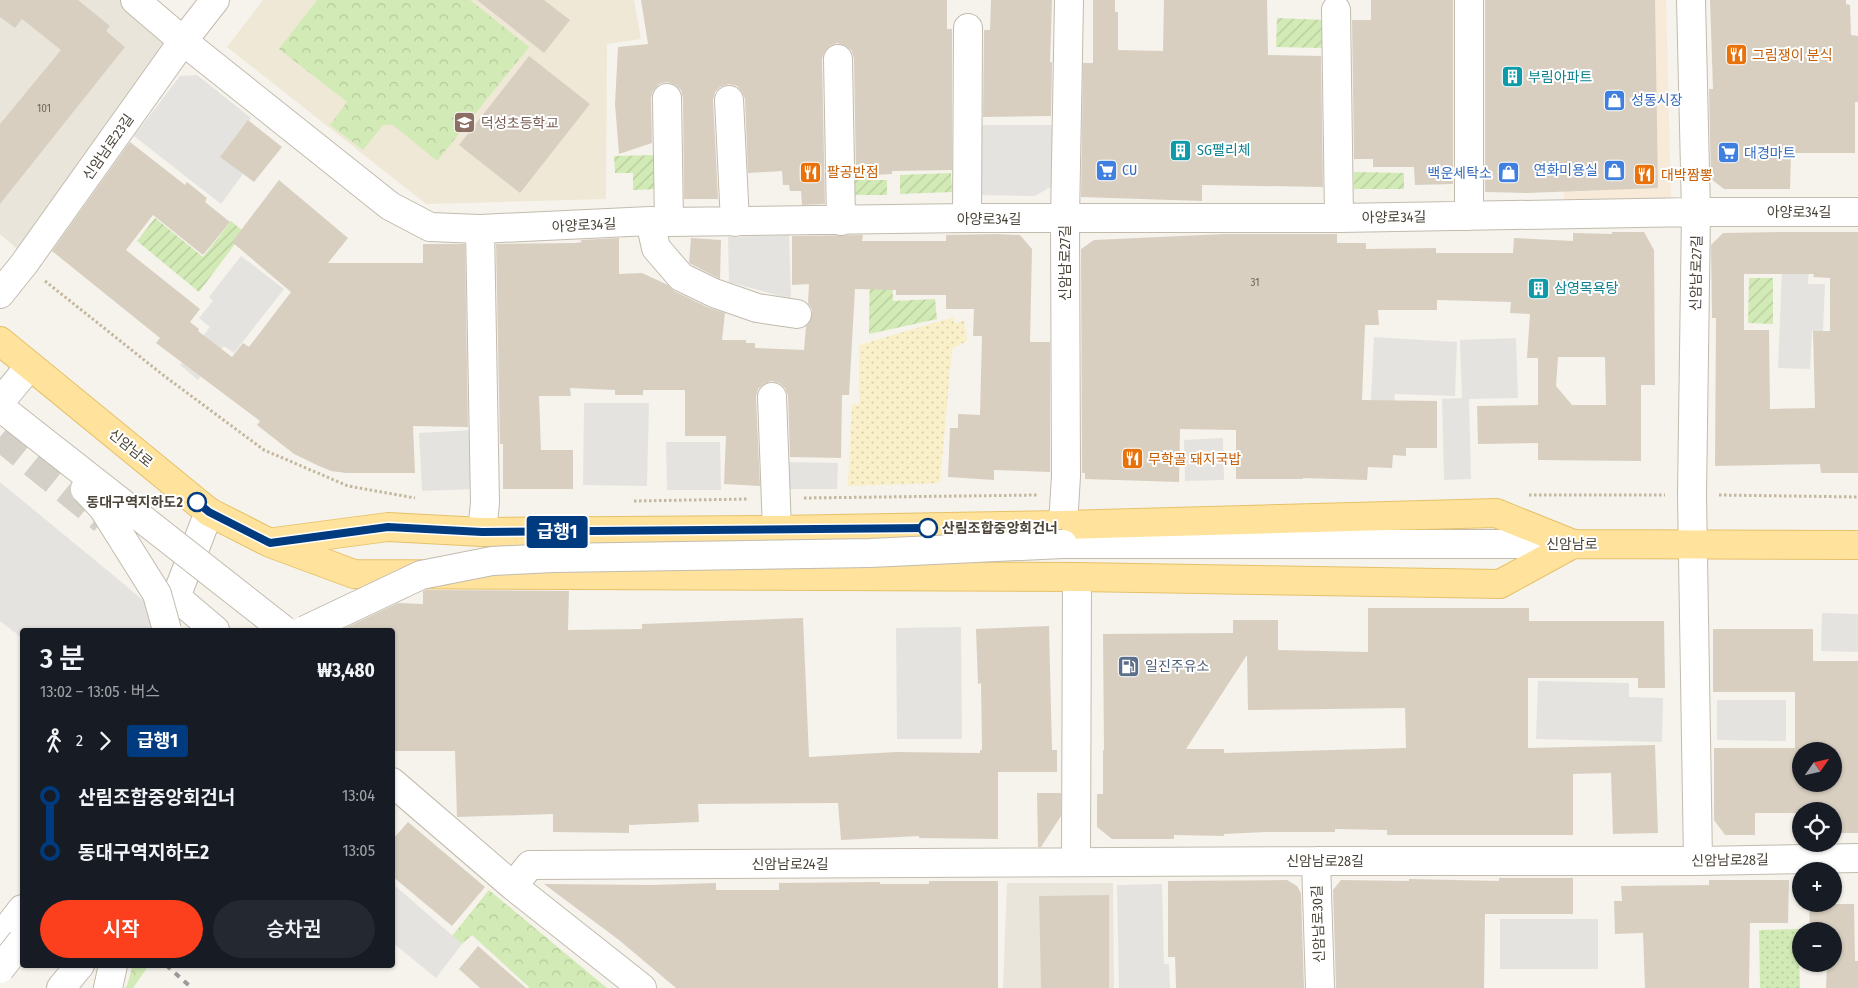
<!DOCTYPE html>
<html lang="ko">
<meta charset="utf-8">
<style>
body{margin:0;font-family:"Fira Sans Condensed","Noto Sans KR",sans-serif;background:#242831;color:#f1f3f6;height:100vh;display:flex;flex-direction:column;font-size:19px;white-space:nowrap}
*{box-sizing:border-box;margin:0}
p{font-size:16px;color:#9ea1a6}
.icon{flex:none;width:28px;height:28px;fill:none;stroke:currentColor;stroke-width:2;stroke-linecap:round;stroke-linejoin:round}
.map{position:relative;flex:1;overflow:hidden}
.drawer{position:absolute;left:20px;top:628px;width:375px;height:340px;display:flex;flex-direction:column;background:#171b24;border-radius:5px;box-shadow:0 1px 4px #0004}
.drawer>*{flex:none}
.badge{padding:0 10px;border-radius:4px;font-size:18px;line-height:32px}
.needle{width:32px;rotate:56deg}
.tools{position:absolute;left:1792px;top:742px;display:grid;gap:10px}
.tools a{display:grid;place-items:center;width:50px;height:50px;border-radius:50%;background:#171b24;box-shadow:0 1px 4px #0004;font-size:25px}
.map>.badge{position:absolute;translate:-50% -50%;box-shadow:0 0 0 2px #fff}
.legs{display:flex;align-items:center;gap:8px;height:55px;padding:0 20px;font-size:16px}
.legs p{margin-inline-start:auto}
.headline{display:flex;align-items:center;justify-content:space-between;height:85px;padding:0 20px}
h1{font-size:28px;font-weight:600;line-height:38px}
.action{display:flex;gap:10px;margin-top:auto;padding:10px 20px}
.action a{flex:1;height:58px;border-radius:30px;background:#fc3f1d;color:#fff;font-size:20px;font-weight:600;line-height:58px;text-align:center}
.action a+a{background:#242831;color:#f1f3f6}
ul{padding:0 20px;list-style:none}
li{display:flex;align-items:center;gap:18px;height:55px;font-size:19px}
li i{display:grid;place-items:center;width:8px;height:100%;margin:0 6px;background:currentColor}
li i::after{content:'';width:12px;height:12px;margin:-6px;border:4px solid;border-radius:50%;background:#171b24}
li p{margin-inline-start:auto}
li:first-child i{background:linear-gradient(#0000 50%,currentColor 0)}
li:last-child i{background:linear-gradient(currentColor 50%,#0000 0)}
.map>svg:first-child{display:block}
.residential{fill:#eae5da}
.commercial{fill:#f7ead8}
.education{fill:#efe8d6}
.grass{fill:url(#grass-dots)}
.sand{fill:url(#sand-dots)}
.park{fill:url(#park-crowns)}
.garden{fill:url(#garden-furrows)}
.parking{fill:#e5e3e0}
.building{fill:#d8cfc1;fill-rule:evenodd}
.lines{fill:none;stroke-linecap:round;stroke-linejoin:round}
.minor-tunnel{stroke:#d4d0c8;stroke-width:28;stroke-dasharray:28 14;stroke-linecap:butt}
.minor-casing{stroke:#c2bbae;stroke-width:30}
.major-casing{stroke:#e6c16a;stroke-width:30}
.path{stroke:#c4b79f;stroke-width:3;stroke-dasharray:2.5 2.5;stroke-linecap:butt}
.minor{stroke:#fff;stroke-width:28}
.major{stroke:#ffe39c;stroke-width:28}
.rail{stroke:#9a9a9a;stroke-width:4;stroke-dasharray:6 6;stroke-linecap:butt}
.minor-bridge-casing{stroke:#c2bbae;stroke-width:30;stroke-linecap:butt}
.minor-bridge{stroke:#fff;stroke-width:28}
.line-1-casing{stroke:#fff;stroke-width:11}
.line-1{stroke:#003b80;stroke-width:8}
.stop-1-dot{fill:#fff;stroke:#003b80;stroke-width:2.5}
.labels{text-anchor:middle;stroke-width:4;stroke-linejoin:round;paint-order:stroke}
.number-label{font-size:11px;fill:#6e675b}
.food-label{font-size:14px;fill:#c56008;stroke:#fff;text-anchor:start}
.culture-label{font-size:14px;fill:#0d838f;stroke:#fff;text-anchor:start}
.shop-label{font-size:14px;fill:#366cbe;stroke:#fff;text-anchor:start}
.education-label{font-size:14px;fill:#785e54;stroke:#fff;text-anchor:start}
.street-label{font-size:14px;fill:#4b4439;stroke:#fff}
.stop-label{font-size:14px;font-weight:bold;fill:#4b4439;stroke:#fff;text-anchor:end}
.service-label{font-size:14px;fill:#4e5e75;stroke:#fff;text-anchor:start}
</style>
<div class="map">
<svg width="1858" height="988" viewBox="0 0 1858 988">
<defs>
<pattern id="grass-dots" width="8" height="8" patternUnits="userSpaceOnUse" patternTransform="scale(1.25)"><rect width="8" height="8" fill="#d2eab5"/><path d="M2 2h.1M6 6h.1" fill="none" stroke="#b6ca9c" stroke-width="1.8" stroke-linecap="round"/></pattern>
<pattern id="sand-dots" width="8" height="8" patternUnits="userSpaceOnUse" patternTransform="scale(1.25)"><rect width="8" height="8" fill="#f9efc9"/><path d="M2 2h.1M6 6h.1" fill="none" stroke="#d7cead" stroke-width="1.8" stroke-linecap="round"/></pattern>
<pattern id="park-crowns" width="20" height="18" patternUnits="userSpaceOnUse" patternTransform="scale(1.25)"><rect width="20" height="18" fill="#d2eab5"/><path d="M2 6a3 3 0 1 1 6 0M12 15a3 3 0 1 1 6 0" fill="none" stroke="#b6ca9c"/></pattern>
<pattern id="garden-furrows" width="10" height="10" patternUnits="userSpaceOnUse" patternTransform="scale(1.25)"><rect width="10" height="10" fill="#d2eab5"/><path d="M-1 1l2-2M0 10L10 0M9 11l2-2" fill="none" stroke="#b6ca9c"/></pattern>
</defs>
<rect width="100%" height="100%" fill="#f6f3ec"/>
<path class="residential" d="M 0,0 L 123,0 L 173,43 L 21,252 L 0,234 Z
M 1007,883 L 1113,883 L 1114,988 L 1003,988 Z"/>
<path class="commercial" d="M 1559,0 L 1666,0 L 1671,200 L 1564,201 Z"/>
<path class="education" d="M 263,0 L 634,0 L 641,39 L 607,44 L 606,199 L 426,204 L 227,47 Z"/>
<path class="grass" d="M 1798,929 L 1800,988 L 1760,988 L 1759,930 Z"/>
<path class="sand" d="M 954,317 L 955,324 L 964,320 L 967,341 L 952,349 L 940,483 L 848,486 L 852,404 L 859,405 L 859,345 Z"/>
<path class="park" d="M 317,0 L 470,0 L 529,47 L 437,161 L 393,125 L 383,125 L 363,150 L 330,125 L 347,102 L 279,49 Z
M 489,890 L 607,988 L 530,988 L 472,935 L 462,944 L 452,936 Z
M 133,965 L 149,965 L 133,988 L 125,988 L 127,985 Z"/>
<path class="garden" d="M 1277,18 L 1323,20 L 1322,48 L 1276,47 Z
M 658,155 L 659,189 L 633,190 L 633,173 L 615,173 L 614,156 Z
M 851,166 L 871,166 L 872,180 L 887,180 L 887,195 L 851,195 Z
M 1354,172 L 1404,173 L 1404,189 L 1354,189 Z
M 951,173 L 952,192 L 900,194 L 900,175 Z
M 155,218 L 203,257 L 231,221 L 244,232 L 199,292 L 137,241 Z
M 870,247 L 891,247 L 893,301 L 935,299 L 937,319 L 869,334 Z
M 1749,278 L 1773,278 L 1773,324 L 1748,323 Z"/>
<path class="parking" d="M 197,75 L 251,118 L 221,156 L 243,174 L 221,204 L 134,136 L 180,76 Z
M 979,125 L 1054,125 L 1054,185 L 1035,196 L 979,195 Z
M 789,235 L 791,299 L 729,282 L 728,237 Z
M 241,256 L 284,289 L 234,353 L 224,346 L 198,380 L 180,365 L 210,327 L 199,318 L 213,301 L 209,297 Z
M 1782,267 L 1809,268 L 1808,284 L 1825,284 L 1823,331 L 1812,331 L 1810,369 L 1778,368 Z
M 1374,337 L 1457,342 L 1455,396 L 1395,394 L 1393,420 L 1370,419 Z
M 1516,338 L 1518,398 L 1469,399 L 1471,479 L 1444,480 L 1442,399 L 1462,398 L 1460,340 Z
M 584,403 L 649,403 L 647,486 L 583,485 Z
M 473,430 L 476,489 L 422,491 L 419,433 Z
M 1223,438 L 1224,480 L 1185,481 L 1184,440 Z
M 666,442 L 720,442 L 721,490 L 667,490 Z
M 784,462 L 838,463 L 837,489 L 784,489 Z
M 0,482 L 119,580 L 178,630 L 22,630 L 22,638 L 0,621 Z
M 1822,613 L 1858,614 L 1858,652 L 1821,651 Z
M 961,627 L 962,739 L 897,739 L 896,628 Z
M 1538,681 L 1629,683 L 1629,697 L 1663,698 L 1662,742 L 1536,739 Z
M 1717,700 L 1786,700 L 1786,741 L 1717,740 Z
M 393,884 L 462,944 L 436,978 L 393,943 Z
M 1162,884 L 1164,964 L 1169,964 L 1170,988 L 1119,988 L 1117,885 Z
M 1500,919 L 1598,919 L 1598,969 L 1500,969 Z"/>
<path class="building" d="M 0,0 L 78,0 L 110,26 L 106,31 L 125,47 L 0,204 L 0,124 L 61,50 L 22,19 L 15,28 L 0,17 Z
M 477,0 L 544,0 L 570,20 L 544,53 Z
M 641,0 L 947,0 L 947,29 L 952,29 L 952,170 L 892,171 L 892,174 L 856,176 L 854,59 L 852,51 L 846,46 L 837,43 L 830,46 L 825,51 L 822,59 L 825,204 L 802,205 L 801,191 L 790,191 L 789,185 L 783,185 L 782,171 L 748,173 L 745,99 L 742,92 L 737,86 L 729,84 L 720,87 L 715,92 L 713,100 L 718,199 L 684,199 L 683,98 L 681,90 L 675,85 L 667,82 L 659,84 L 653,91 L 651,98 L 652,143 L 619,154 L 615,104 L 618,47 L 648,44 Z
M 991,0 L 1052,0 L 1050,62 L 1052,62 L 1051,116 L 983,117 L 984,30 L 990,30 Z
M 1093,0 L 1115,0 L 1115,12 L 1118,12 L 1118,50 L 1163,51 L 1164,0 L 1267,0 L 1268,55 L 1321,56 L 1323,187 L 1202,185 L 1202,201 L 1081,197 L 1083,63 L 1093,63 Z
M 1371,0 L 1453,0 L 1453,184 L 1415,185 L 1414,167 L 1373,167 L 1373,159 L 1354,159 L 1352,20 L 1371,20 Z
M 1485,0 L 1655,0 L 1658,188 L 1527,193 L 1485,192 Z
M 1710,0 L 1846,0 L 1846,4 L 1850,5 L 1851,35 L 1858,36 L 1858,102 L 1855,102 L 1855,153 L 1791,153 L 1790,189 L 1724,189 L 1711,179 L 1709,89 L 1713,89 Z
M 529,56 L 590,104 L 520,193 L 459,145 Z
M 248,120 L 282,147 L 254,182 L 220,157 Z
M 130,142 L 185,185 L 187,182 L 207,198 L 205,202 L 230,222 L 203,255 L 153,215 L 126,250 L 200,309 L 190,322 L 199,329 L 198,331 L 232,357 L 243,343 L 249,347 L 291,292 L 232,242 L 279,180 L 348,238 L 328,263 L 423,263 L 423,244 L 465,244 L 468,427 L 413,426 L 415,473 L 346,473 L 331,471 L 319,466 L 294,454 L 257,425 L 260,421 L 156,343 L 160,338 L 52,251 Z
M 1612,232 L 1644,232 L 1654,250 L 1655,385 L 1641,385 L 1641,461 L 1538,460 L 1538,443 L 1478,444 L 1477,406 L 1538,405 L 1538,358 L 1527,358 L 1530,314 L 1510,313 L 1511,302 L 1437,300 L 1437,310 L 1378,310 L 1379,325 L 1365,325 L 1362,400 L 1437,401 L 1437,448 L 1406,448 L 1406,456 L 1393,455 L 1392,468 L 1368,467 L 1367,480 L 1303,478 L 1303,479 L 1236,479 L 1236,430 L 1180,429 L 1179,482 L 1085,479 L 1085,473 L 1082,473 L 1081,249 L 1094,240 L 1224,234 L 1337,234 L 1337,243 L 1366,243 L 1366,249 L 1436,248 L 1436,253 L 1513,253 L 1514,238 L 1573,241 L 1573,233 L 1612,234 ZM 1558,357 L 1605,357 L 1606,405 L 1572,405 L 1556,386 Z
M 1780,232 L 1858,232 L 1858,473 L 1821,473 L 1820,464 L 1715,466 L 1716,318 L 1712,318 L 1711,245 L 1723,233 ZM 1744,274 L 1814,274 L 1813,277 L 1830,278 L 1830,331 L 1813,331 L 1815,408 L 1770,409 L 1769,330 L 1744,330 Z
M 995,234 L 1020,235 L 1032,249 L 1030,342 L 1050,342 L 1050,472 L 994,470 L 994,480 L 948,477 L 950,428 L 958,428 L 958,414 L 980,415 L 982,336 L 973,336 L 974,309 L 946,309 L 946,295 L 896,295 L 896,290 L 855,289 L 849,395 L 842,395 L 841,458 L 790,457 L 788,396 L 785,388 L 779,383 L 771,381 L 764,384 L 758,389 L 756,397 L 760,486 L 724,484 L 726,436 L 685,436 L 685,390 L 643,390 L 643,395 L 615,395 L 615,390 L 570,388 L 571,396 L 539,396 L 541,450 L 573,450 L 573,489 L 503,489 L 503,444 L 500,444 L 496,244 L 575,243 L 582,242 L 580,240 L 619,238 L 619,274 L 642,273 L 668,285 L 674,291 L 707,307 L 725,313 L 722,340 L 746,340 L 746,343 L 755,343 L 755,348 L 804,350 L 806,326 L 809,323 L 812,316 L 812,309 L 808,303 L 809,284 L 792,285 L 792,236 L 863,235 L 862,241 L 946,241 L 946,235 Z
M 691,238 L 721,240 L 720,279 L 689,263 Z
M 426,590 L 569,591 L 568,630 L 642,629 L 642,624 L 803,618 L 809,757 L 896,752 L 980,753 L 980,750 L 982,750 L 981,683 L 978,684 L 976,629 L 1049,626 L 1052,750 L 1057,750 L 1057,772 L 998,772 L 998,839 L 919,838 L 919,836 L 841,840 L 838,803 L 698,804 L 699,822 L 629,825 L 629,833 L 553,832 L 553,814 L 457,817 L 455,751 L 392,751 L 392,630 L 341,630 L 398,603 L 423,604 L 423,591 Z
M 1368,608 L 1529,608 L 1529,621 L 1664,621 L 1665,688 L 1638,688 L 1638,678 L 1528,678 L 1528,748 L 1655,745 L 1658,833 L 1613,834 L 1611,773 L 1573,774 L 1573,835 L 1387,835 L 1387,830 L 1335,829 L 1335,832 L 1266,832 L 1224,834 L 1224,836 L 1174,835 L 1174,839 L 1112,839 L 1097,827 L 1097,794 L 1103,794 L 1103,750 L 1104,750 L 1103,634 L 1233,633 L 1233,620 L 1278,620 L 1278,650 L 1368,652 ZM 1247,655 L 1248,710 L 1405,708 L 1406,748 L 1224,753 L 1224,749 L 1186,749 Z
M 1713,629 L 1813,629 L 1813,661 L 1858,661 L 1858,833 L 1834,833 L 1834,811 L 1801,811 L 1801,833 L 1801,813 L 1755,813 L 1755,835 L 1725,835 L 1714,820 L 1714,748 L 1795,748 L 1795,692 L 1713,692 ZM 1801,751 L 1834,751 L 1834,784 L 1801,784 Z
M 1037,793 L 1061,793 L 1061,816 L 1041,847 L 1038,847 Z
M 408,822 L 485,887 L 452,926 L 392,876 L 392,840 Z
M 1499,878 L 1573,878 L 1573,914 L 1485,914 L 1484,988 L 1336,988 L 1333,890 L 1341,880 L 1409,881 L 1409,879 L 1499,881 Z
M 1287,880 L 1297,886 L 1301,893 L 1304,988 L 1176,988 L 1175,957 L 1168,957 L 1168,881 Z
M 1709,880 L 1789,880 L 1788,923 L 1750,923 L 1749,988 L 1645,988 L 1643,933 L 1615,934 L 1614,901 L 1622,901 L 1621,886 L 1709,885 Z
M 929,881 L 998,881 L 998,988 L 676,988 L 619,940 L 544,884 L 651,885 L 716,883 L 716,890 L 779,890 L 779,883 L 880,882 L 880,884 L 929,884 Z
M 1109,895 L 1109,988 L 1041,988 L 1039,896 Z
M 1809,904 L 1854,904 L 1855,961 L 1858,961 L 1858,988 L 1826,988 L 1827,964 L 1834,964 L 1834,931 L 1810,931 Z
M 478,946 L 526,988 L 480,988 L 459,969 Z"/>
<g class="lines">
<path class="minor-tunnel" d="M 0,437 L 103,520"/>
<defs>
<path id="minor" d="M 135,0 L 183,41 L 390,206 L 430,227 L 480,229 L 650,221 L 669,222 L 967,218 L 1339,218 L 1696,212 L 1858,212
M 1691,0 L 1696,212 L 1692,495 L 1698,861
M 1336,10 L 1339,218
M 838,59 L 841,221
M 667,98 L 669,222
M 729,100 L 735,222
M 1469,216 L 1469,0
M 967,218 L 968,28
M 650,221 L 656,248 L 681,277 L 714,293 L 757,308 L 797,314
M 480,229 L 485,503 L 482,532
M 0,294 L 24,264 L 183,41 L 215,0
M 772,397 L 777,530
M 0,402 L 30,366
M 0,407 L 33,433
M 209,512 L 176,597 L 215,630
M 1063,525 L 1066,476 L 1065,219 L 1069,0
M 1063,544 L 1573,544
M 392,782 L 513,886 L 642,988
M 1316,861 L 1320,988
M 1076,862 L 1077,577
M 513,886 L 530,865 L 1316,861 L 1698,861 L 1858,858
M 0,938 L 22,909
M 61,988 L 80,965
M 108,988 L 113,965"/>
<path id="major" d="M 0,341 L 209,512 L 270,543 L 354,574 L 1077,577 L 1500,584 L 1573,544
M 274,542 L 388,527 L 482,532 L 777,530 L 1063,525 L 1496,513 L 1573,544 L 1858,545"/>
</defs>
<use href="#minor" class="minor-casing"/>
<use href="#major" class="major-casing"/>
<path class="path" d="M 45,281 L 163,375 L 264,450 L 348,486 L 415,498
M 1529,495 L 1665,495
M 1719,495 L 1858,497
M 804,498 L 1038,495
M 634,501 L 748,499"/>
<use href="#minor" class="minor"/>
<use href="#major" class="major"/>
<path class="rail" d="M 166,965 L 192,988"/>
<defs>
<path id="minor-bridge" d="M 33,433 L 284,630
M 85,489 L 103,508 L 157,594 L 167,630
M 305,630 L 421,575 L 492,561 L 554,558 L 870,553 L 1063,544
M 0,969 L 22,941"/>
</defs>
<use href="#minor-bridge" class="minor-bridge-casing"/>
<use href="#minor-bridge" class="minor-bridge"/>
</g>
<g class="lines">
<defs>
<path id="line-1" d="M 197,502 L 209,512 L 270,543 L 388,527 L 482,532 L 928,528"/>
</defs>
<use href="#line-1" class="line-1-casing"/>
<use href="#line-1" class="line-1"/>
</g>
<defs>
<symbol id="restaurant-square" viewBox="-11 -11 22 22"><rect x="-9" y="-9" width="18" height="18" rx="4" fill="#e8710a" stroke="#fff"/><path d="M-5-6h1v4h1v-4h1v4h1v-4h1v5L-1.5 .5V6h-2V.5L-5-1ZM5-6V6H3V1.5H1.5Q1.5-4 5-6Z" fill="#fff"/></symbol>
<symbol id="building-square" viewBox="-11 -11 22 22"><rect x="-9" y="-9" width="18" height="18" rx="4" fill="#0f9aa8" stroke="#fff"/><path d="M-4-6H4V6H1V3H-1V6H-4ZM-2.5-4.3h1.7v1.8h-1.7ZM.8-4.3h1.7v1.8H.8ZM-2.5-1h1.7V.8h-1.7ZM.8-1h1.7V.8H.8Z" fill="#fff"/></symbol>
<symbol id="shop-square" viewBox="-11 -11 22 22"><rect x="-9" y="-9" width="18" height="18" rx="4" fill="#3f7fe0" stroke="#fff"/><path d="M-5-2.5h2.3a2.7 3.5 0 0 1 5.4 0H5L5.5 6h-11ZM-1.5-2.5h3a1.5 2.3 0 0 0-3 0Z" fill="#fff"/></symbol>
<symbol id="school-square" viewBox="-11 -11 22 22"><rect x="-9" y="-9" width="18" height="18" rx="4" fill="#8d6e63" stroke="#fff"/><path d="M0-5L7-2L0 1L-7-2ZM-4 1L0 2.5L4 1V4Q0 6-4 4Z" fill="#fff"/></symbol>
<symbol id="supermarket-square" viewBox="-11 -11 22 22"><rect x="-9" y="-9" width="18" height="18" rx="4" fill="#3f7fe0" stroke="#fff"/><path d="M-6-5.5h2.5l.6 2H6L4.5 2H-2.5L-4.4-4H-6ZM-1.5 3.2a1.3 1.3 0 1 0 .1 0ZM3 3.2a1.3 1.3 0 1 0 .1 0Z" fill="#fff"/></symbol>
<symbol id="fuel-square" viewBox="-11 -11 22 22"><rect x="-9" y="-9" width="18" height="18" rx="4" fill="#5c6f8a" stroke="#fff"/><path d="M-5.5-6h7V0h2V4h1.3V-2.5L3-4.5l.8-.8L6-3V5H2.5V1h-1V6h-7ZM-4.2-4.7v3.2H.2V-4.7Z" fill="#fff"/></symbol>
</defs>
<g fill-rule="evenodd">
<use href="#restaurant-square" x="1724" y="42" width="25" height="25"/>
<use href="#building-square" x="1500" y="64" width="25" height="25"/>
<use href="#shop-square" x="1602" y="88" width="25" height="25"/>
<use href="#school-square" x="452" y="110" width="25" height="25"/>
<use href="#building-square" x="1168" y="138" width="25" height="25"/>
<use href="#supermarket-square" x="1716" y="140" width="25" height="25"/>
<use href="#supermarket-square" x="1094" y="158" width="25" height="25"/>
<use href="#shop-square" x="1602" y="158" width="25" height="25"/>
<use href="#restaurant-square" x="798" y="160" width="25" height="25"/>
<use href="#shop-square" x="1496" y="160" width="25" height="25"/>
<use href="#restaurant-square" x="1632" y="162" width="25" height="25"/>
<use href="#building-square" x="1526" y="276" width="25" height="25"/>
<use href="#restaurant-square" x="1120" y="446" width="25" height="25"/>
<use href="#fuel-square" x="1116" y="654" width="25" height="25"/>
</g>
<g class="stop-1-dot">
<circle cx="197" cy="502" r="9"/>
<circle cx="928" cy="528" r="9"/>
</g>
<g class="labels">
<g class="number-label">
<text x="44" y="112">101</text>
<text x="1255" y="286">31</text>
</g>
<g class="food-label">
<text x="1752" y="60">그림쟁이 분식</text>
<text x="827" y="177">팔공반점</text>
<text x="1661" y="180">대박짬뽕</text>
<text x="1148" y="464">무학골 돼지국밥</text>
</g>
<g class="culture-label">
<text x="1528" y="82">부림아파트</text>
<text x="1197" y="155">SG팰리체</text>
<text x="1554" y="293">삼영목욕탕</text>
</g>
<g class="shop-label">
<text x="1631" y="105">성동시장</text>
<text x="1744" y="158">대경마트</text>
<text x="1122" y="175">CU</text>
<text x="1598" y="175" text-anchor="end">연화미용실</text>
<text x="1492" y="178" text-anchor="end">백운세탁소</text>
</g>
<g class="education-label">
<text x="481" y="128">덕성초등학교</text>
</g>
<g class="street-label">
<text transform="translate(108 147) rotate(-55)" y="5">신암남로23길</text>
<text x="1799" y="217">아양로34길</text>
<text transform="translate(1394 217) rotate(-1)" y="5">아양로34길</text>
<text x="989" y="224">아양로34길</text>
<text transform="translate(584 225) rotate(-3)" y="5">아양로34길</text>
<text transform="translate(1065 263) rotate(-90)" y="5">신암남로27길</text>
<text transform="translate(1696 273) rotate(-89)" y="5">신암남로27길</text>
<text transform="translate(131 448) rotate(39)" y="5">신암남로</text>
<text x="1572" y="549">신암남로</text>
<text transform="translate(1730 860) rotate(-1)" y="5">신암남로28길</text>
<text x="1325" y="866">신암남로28길</text>
<text x="790" y="869">신암남로24길</text>
<text transform="translate(1318 924) rotate(-92)" y="5">신암남로30길</text>
</g>
<g class="stop-label">
<text x="183" y="507">동대구역지하도2</text>
<text x="942" y="533" text-anchor="start">산림조합중앙회건너</text>
</g>
<g class="service-label">
<text x="1145" y="671">일진주유소</text>
</g>
</g>
</svg>
<div class="tools">
<a><svg class="needle" viewBox="-14 -14 28 28"><path d="M0-13l5 13h-10z" fill="#e53935"/><path d="M0 13l5-13h-10z" fill="#9ea1a6"/></svg></a>
<a><svg class="icon" aria-label="locate" viewBox="0 0 24 24"><circle cx="12" cy="12" r="6"/><path d="M12 2v4M12 18v4M2 12h4M18 12h4"/></svg></a>
<a>+</a>
<a>−</a>
</div>
<b class="badge" style="left:557px;top:532px;background:#003b80;color:#fff">급행1</b>
<section class="drawer">
<div class="headline"><div><h1>3 분</h1><p>13:02 – 13:05 · 버스</p></div><b>₩3,480</b></div>
<div class="legs"><svg class="icon" aria-label="walk" viewBox="0 0 24 24"><circle cx="13" cy="4" r="2"/><path d="M13 8l-2 6 4 7M11 14l-3 7M7 12l3-4h3l4 4"/></svg>2<svg class="icon" aria-label="forward" viewBox="0 0 24 24"><path d="M9 5l7 7-7 7"/></svg><b class="badge" style="background:#003b80;color:#fff">급행1</b></div>
<ul>
<li><i style="color:#003b80"></i><b>산림조합중앙회건너</b><p>13:04</p></li>
<li><i style="color:#003b80"></i><b>동대구역지하도2</b><p>13:05</p></li>
</ul>
<div class="action"><a>시작</a><a>승차권</a></div>
</section>
</div>
